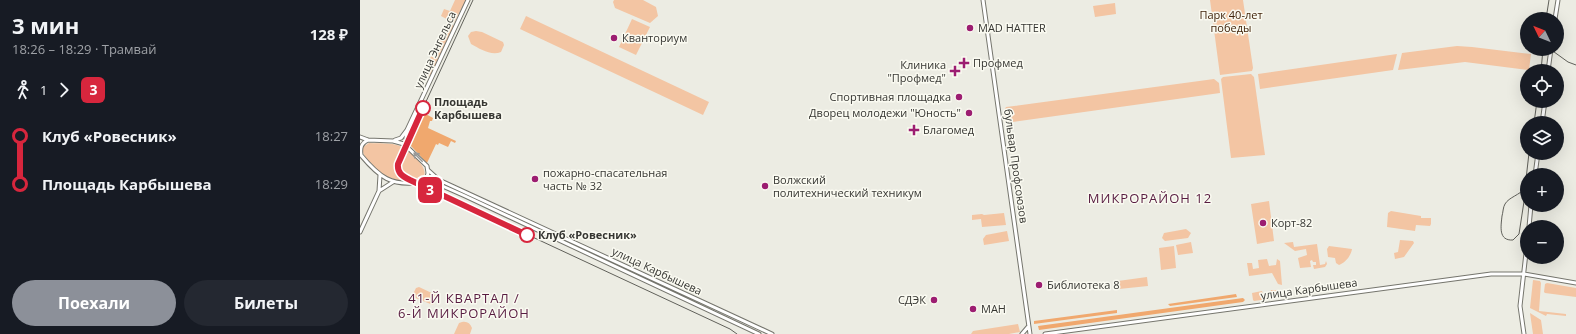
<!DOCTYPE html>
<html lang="ru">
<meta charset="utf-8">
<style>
body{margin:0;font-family:"Open Sans",sans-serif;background:#242831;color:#f1f3f6;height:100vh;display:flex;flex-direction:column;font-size:15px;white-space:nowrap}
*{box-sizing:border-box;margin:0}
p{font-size:13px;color:#9ea1a6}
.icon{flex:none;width:22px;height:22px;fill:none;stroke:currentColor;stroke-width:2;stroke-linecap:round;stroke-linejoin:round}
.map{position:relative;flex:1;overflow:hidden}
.details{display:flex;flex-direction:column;background:#171b24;width:360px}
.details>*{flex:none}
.badge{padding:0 8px;border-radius:6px;font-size:14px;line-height:26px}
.needle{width:26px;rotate:313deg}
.controls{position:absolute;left:1160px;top:12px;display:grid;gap:8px}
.controls a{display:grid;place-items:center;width:44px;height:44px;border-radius:50%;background:#171b24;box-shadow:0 4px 16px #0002;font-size:20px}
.map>.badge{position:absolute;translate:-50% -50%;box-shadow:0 0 0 2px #fff}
.legs{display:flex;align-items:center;gap:6px;height:44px;padding:0 12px;font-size:13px}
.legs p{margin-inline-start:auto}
.summary{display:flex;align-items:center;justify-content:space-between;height:68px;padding:0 12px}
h1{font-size:22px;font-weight:700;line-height:30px}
.button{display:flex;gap:8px;margin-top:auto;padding:8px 12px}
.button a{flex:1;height:46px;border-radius:24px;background:#8c9099;color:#fff;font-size:16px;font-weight:700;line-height:46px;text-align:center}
.button a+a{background:#242831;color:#f1f3f6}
ul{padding:0 12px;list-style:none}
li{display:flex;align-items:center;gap:14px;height:48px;font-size:15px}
li i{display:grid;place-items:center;width:6px;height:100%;margin:0 5px;background:currentColor}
li i::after{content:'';width:10px;height:10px;margin:-5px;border:3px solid;border-radius:50%;background:#171b24}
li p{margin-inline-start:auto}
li:first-child i{background:linear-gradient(#0000 50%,currentColor 0)}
li:last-child i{background:linear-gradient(currentColor 50%,#0000 0)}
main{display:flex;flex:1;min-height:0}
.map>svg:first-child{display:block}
.green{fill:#f3c5a3}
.forest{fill:#f0a86e}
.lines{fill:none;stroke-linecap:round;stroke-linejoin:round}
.secondary-casing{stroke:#75756d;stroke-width:5}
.secondary{stroke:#fff;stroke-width:3}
.tram{stroke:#60605a;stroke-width:1}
.oneway{stroke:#9a9a98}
.line-1-casing{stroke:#fff;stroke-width:9}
.line-1{stroke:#d7263d;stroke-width:6}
.poi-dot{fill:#9c1d71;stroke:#fafaf1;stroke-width:1.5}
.stop-1-dot{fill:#fff;stroke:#d7263d;stroke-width:2}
.labels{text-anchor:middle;stroke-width:3;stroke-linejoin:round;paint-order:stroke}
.park-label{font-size:11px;fill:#41240b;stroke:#fafaf1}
.poi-label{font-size:11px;fill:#363632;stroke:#fafaf1;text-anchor:start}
.street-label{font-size:11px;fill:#363632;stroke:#fafaf1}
.stop-label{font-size:11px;font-weight:bold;fill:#363632;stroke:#fafaf1;text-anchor:start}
.quarter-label{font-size:13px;letter-spacing:1px;fill:#581c41;stroke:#fafaf1}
</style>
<main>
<section class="details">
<div class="summary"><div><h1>3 мин</h1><p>18:26 – 18:29 · Трамвай</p></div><b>128 ₽</b></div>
<div class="legs"><svg class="icon" aria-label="walk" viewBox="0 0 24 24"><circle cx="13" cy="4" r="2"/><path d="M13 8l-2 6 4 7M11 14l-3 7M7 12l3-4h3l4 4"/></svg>1<svg class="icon" aria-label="forward" viewBox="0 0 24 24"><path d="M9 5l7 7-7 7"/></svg><b class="badge" style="background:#d7263d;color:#fff">3</b></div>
<ul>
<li><i style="color:#d7263d"></i><b>Клуб «Ровесник»</b><p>18:27</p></li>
<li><i style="color:#d7263d"></i><b>Площадь Карбышева</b><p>18:29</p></li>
</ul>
<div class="button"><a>Поехали</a><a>Билеты</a></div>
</section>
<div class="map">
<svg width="1216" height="334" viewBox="0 0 1216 334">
<rect width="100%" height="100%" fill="#ecece3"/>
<path class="green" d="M 95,0 L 106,0 L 94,23 L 81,16 L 84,9 L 90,11 Z
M 254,0 L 283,0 L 296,7 L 298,16 L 290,23 L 255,8 L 253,2 Z
M 850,0 L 883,0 L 893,68 L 892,71 L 860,75 Z
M 755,3 L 756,14 L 735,17 L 733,6 Z
M 166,16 L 349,102 L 343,115 L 160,29 Z
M 272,19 L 290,27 L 276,55 L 259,47 Z
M 87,23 L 94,26 L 70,76 L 63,73 Z
M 116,31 L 122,32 L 143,42 L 144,45 L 141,52 C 131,56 120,49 111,44 L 108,36 L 111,32 Z
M 1097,46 L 1112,47 L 1171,54 L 1169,70 L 1105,62 L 1038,70 L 1042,53 Z
M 1037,54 L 1033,70 L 900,89 L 898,74 Z
M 891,74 L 894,77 L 905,155 L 871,158 L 861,79 L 863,77 Z
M 854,79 L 859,83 L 860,93 L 645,123 L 643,113 L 646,107 Z
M 9,143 C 32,144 40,141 57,159 C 82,187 39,183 24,176 C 19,173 15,167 11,163 C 6,158 2,155 3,147 Z
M 909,201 L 914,241 L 897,244 L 891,204 Z
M 1031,211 L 1061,216 L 1061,218 L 1071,218 L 1071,224 L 1070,226 L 1056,225 L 1055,231 L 1027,227 L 1028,213 Z
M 644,213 L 646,225 L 622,227 L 621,219 L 612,220 L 612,215 L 622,214 L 624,215 Z
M 826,229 L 831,233 L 828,238 L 805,241 L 802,238 L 804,233 Z
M 647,231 L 649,241 L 624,245 L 623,239 L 626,235 Z
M 1040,240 L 1053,241 L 1054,243 L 1044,257 L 1035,259 L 1034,253 L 1038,252 Z
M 831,242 L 833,253 L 818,255 L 816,245 Z
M 933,242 L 934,247 L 957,244 L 960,265 L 965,264 L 966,261 L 967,264 L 965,267 L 954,269 L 953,265 L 956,265 L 956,262 L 953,262 L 952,260 L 950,261 L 951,267 L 940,268 L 938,258 L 947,255 L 946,249 L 935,251 L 924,243 Z
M 814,246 L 816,268 L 801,270 L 799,248 Z
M 969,246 L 992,249 C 991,256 985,263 979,265 L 976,263 L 975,258 L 968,257 L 967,249 Z
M 907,259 L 909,266 L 916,265 L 917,259 L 920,261 L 922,285 L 918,284 L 912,273 L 889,276 L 887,263 L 892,263 L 893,269 L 899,268 L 898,260 Z
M 787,277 L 788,286 L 759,289 L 758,281 Z
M 1173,280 L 1180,281 L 1181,283 L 1179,311 L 1206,314 L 1206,316 L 1187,314 L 1186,316 L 1170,308 Z
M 1187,283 L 1216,288 L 1216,297 L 1185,293 L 1184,292 L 1185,284 Z
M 59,287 L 76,295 L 77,298 L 73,305 L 53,297 L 53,294 L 56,288 Z
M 911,290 L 918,290 L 924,295 L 923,297 L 894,301 L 893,300 L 892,293 L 902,291 L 903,294 L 910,293 Z
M 1170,313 L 1181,320 L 1183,334 L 1173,334 Z
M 102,322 C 107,321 110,323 112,328 L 110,334 L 94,334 L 99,323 Z
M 658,324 L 660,332 L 649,334 L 611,334 L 613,331 Z"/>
<path class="forest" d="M 64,113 L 73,118 L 72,121 L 70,121 L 68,128 L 96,141 L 95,143 L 91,141 L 88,147 L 79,143 L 78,145 L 76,144 L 67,163 L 50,145 Z
M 876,294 L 877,297 L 810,306 L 808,304 Z
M 883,298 L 885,300 L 883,302 L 679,330 L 678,326 Z
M 757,310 L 757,313 L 674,324 L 674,321 Z"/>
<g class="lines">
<defs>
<path id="secondary" d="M 623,0 L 670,334
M 1195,19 L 1198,0
M 1188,71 L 1191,49
M 1182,123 L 1185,101
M 47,132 L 46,138 L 48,146
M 0,137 L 8,140 L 33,141 L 44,144 L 67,166 L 68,173 L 67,177 L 62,182 C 31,187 19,177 0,154
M 35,140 L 41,138 L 47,130 L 108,0
M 1,155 C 0,148 1,143 8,140
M 68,170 L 79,180 L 412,334
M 1175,175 L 1178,153
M 62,182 L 78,184 L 105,196 L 399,334
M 19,191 L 33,182
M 1169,227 L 1171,205
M 0,232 L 19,191 L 20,175
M 662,334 L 668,327
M 685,334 L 1131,274 L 1164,274 L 1216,283
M 1164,334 L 1160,306 L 1167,244"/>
</defs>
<use href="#secondary" class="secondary-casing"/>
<use href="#secondary" class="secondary"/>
<path class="tram" d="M 113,0 L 39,160 C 35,171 41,175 50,180 L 370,329 L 377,334
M 1186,19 L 1189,0
M 1190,49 L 1208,62 L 1216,65
M 1181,71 L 1183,49
M 1174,123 L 1177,101
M 1167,182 L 1159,234 L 1153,240 C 1138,241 1141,226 1142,216 C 1143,213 1143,207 1145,204 C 1149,197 1160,195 1165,188 L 1169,153"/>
</g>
<defs><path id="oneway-shaft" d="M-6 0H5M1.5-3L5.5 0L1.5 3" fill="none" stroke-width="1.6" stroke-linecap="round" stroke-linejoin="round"/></defs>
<use class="oneway" href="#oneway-shaft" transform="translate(58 157) rotate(-134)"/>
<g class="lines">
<defs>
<path id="line-1" d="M 63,108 L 38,164 C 37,173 42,176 50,180 L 167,235"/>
</defs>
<use href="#line-1" class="line-1-casing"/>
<use href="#line-1" class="line-1"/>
</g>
<g class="poi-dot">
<circle cx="610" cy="28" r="4"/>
<circle cx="254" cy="38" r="4"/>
<path d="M602 57h4v4h4v4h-4v4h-4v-4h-4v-4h4z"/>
<path d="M593 65h4v4h4v4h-4v4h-4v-4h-4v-4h4z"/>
<circle cx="599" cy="97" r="4"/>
<circle cx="609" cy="113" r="4"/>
<path d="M552 124h4v4h4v4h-4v4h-4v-4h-4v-4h4z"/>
<circle cx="175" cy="179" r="4"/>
<circle cx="405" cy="186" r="4"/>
<circle cx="903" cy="223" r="4"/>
<circle cx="679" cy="285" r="4"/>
<circle cx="574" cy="300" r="4"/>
<circle cx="613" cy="309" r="4"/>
</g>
<g class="stop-1-dot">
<circle cx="63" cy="108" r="7"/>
<circle cx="167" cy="235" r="7"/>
</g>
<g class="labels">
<g class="park-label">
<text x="871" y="19">Парк 40-лет<tspan x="871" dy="13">победы</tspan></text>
</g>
<g class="poi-label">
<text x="618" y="32">MAD HATTER</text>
<text x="262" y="42">Кванториум</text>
<text x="613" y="67">Профмед</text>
<text x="586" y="69" text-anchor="end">Клиника<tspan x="586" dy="13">"Профмед"</tspan></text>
<text x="591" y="101" text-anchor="end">Спортивная площадка</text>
<text x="601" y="117" text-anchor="end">Дворец молодежи "Юность"</text>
<text x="563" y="134">Благомед</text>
<text x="183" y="177">пожарно-спасательная<tspan x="183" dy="13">часть № 32</tspan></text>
<text x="413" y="184">Волжский<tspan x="413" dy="13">политехнический техникум</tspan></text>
<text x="911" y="227">Корт-82</text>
<text x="687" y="289">Библиотека 8</text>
<text x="566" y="304" text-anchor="end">СДЭК</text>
<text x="621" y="313">МАН</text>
</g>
<g class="street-label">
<text transform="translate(75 50) rotate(-65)" y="4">улица Энгельса</text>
<text transform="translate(656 166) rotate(82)" y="4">бульвар Профсоюзов</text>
<text transform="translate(297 271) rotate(25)" y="4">улица Карбышева</text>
<text transform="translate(949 289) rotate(-8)" y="4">улица Карбышева</text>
</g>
<g class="stop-label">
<text x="74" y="106">Площадь<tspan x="74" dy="13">Карбышева</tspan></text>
<text x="178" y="239">Клуб «Ровесник»</text>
</g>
<g class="quarter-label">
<text x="790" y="203">МИКРОРАЙОН 12</text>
<text x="104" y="303">41-Й КВАРТАЛ /<tspan x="104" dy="15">6-Й МИКРОРАЙОН</tspan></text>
</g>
</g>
</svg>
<div class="controls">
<a><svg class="needle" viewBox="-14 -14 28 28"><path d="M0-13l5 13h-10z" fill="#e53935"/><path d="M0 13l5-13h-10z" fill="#9ea1a6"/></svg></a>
<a><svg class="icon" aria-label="locate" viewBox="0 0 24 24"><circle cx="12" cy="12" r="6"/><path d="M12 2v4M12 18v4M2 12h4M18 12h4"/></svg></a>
<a><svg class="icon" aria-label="layers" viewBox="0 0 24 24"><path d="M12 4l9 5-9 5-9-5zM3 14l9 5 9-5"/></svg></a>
<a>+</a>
<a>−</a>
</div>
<b class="badge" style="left:70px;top:190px;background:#d7263d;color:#fff">3</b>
</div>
</main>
